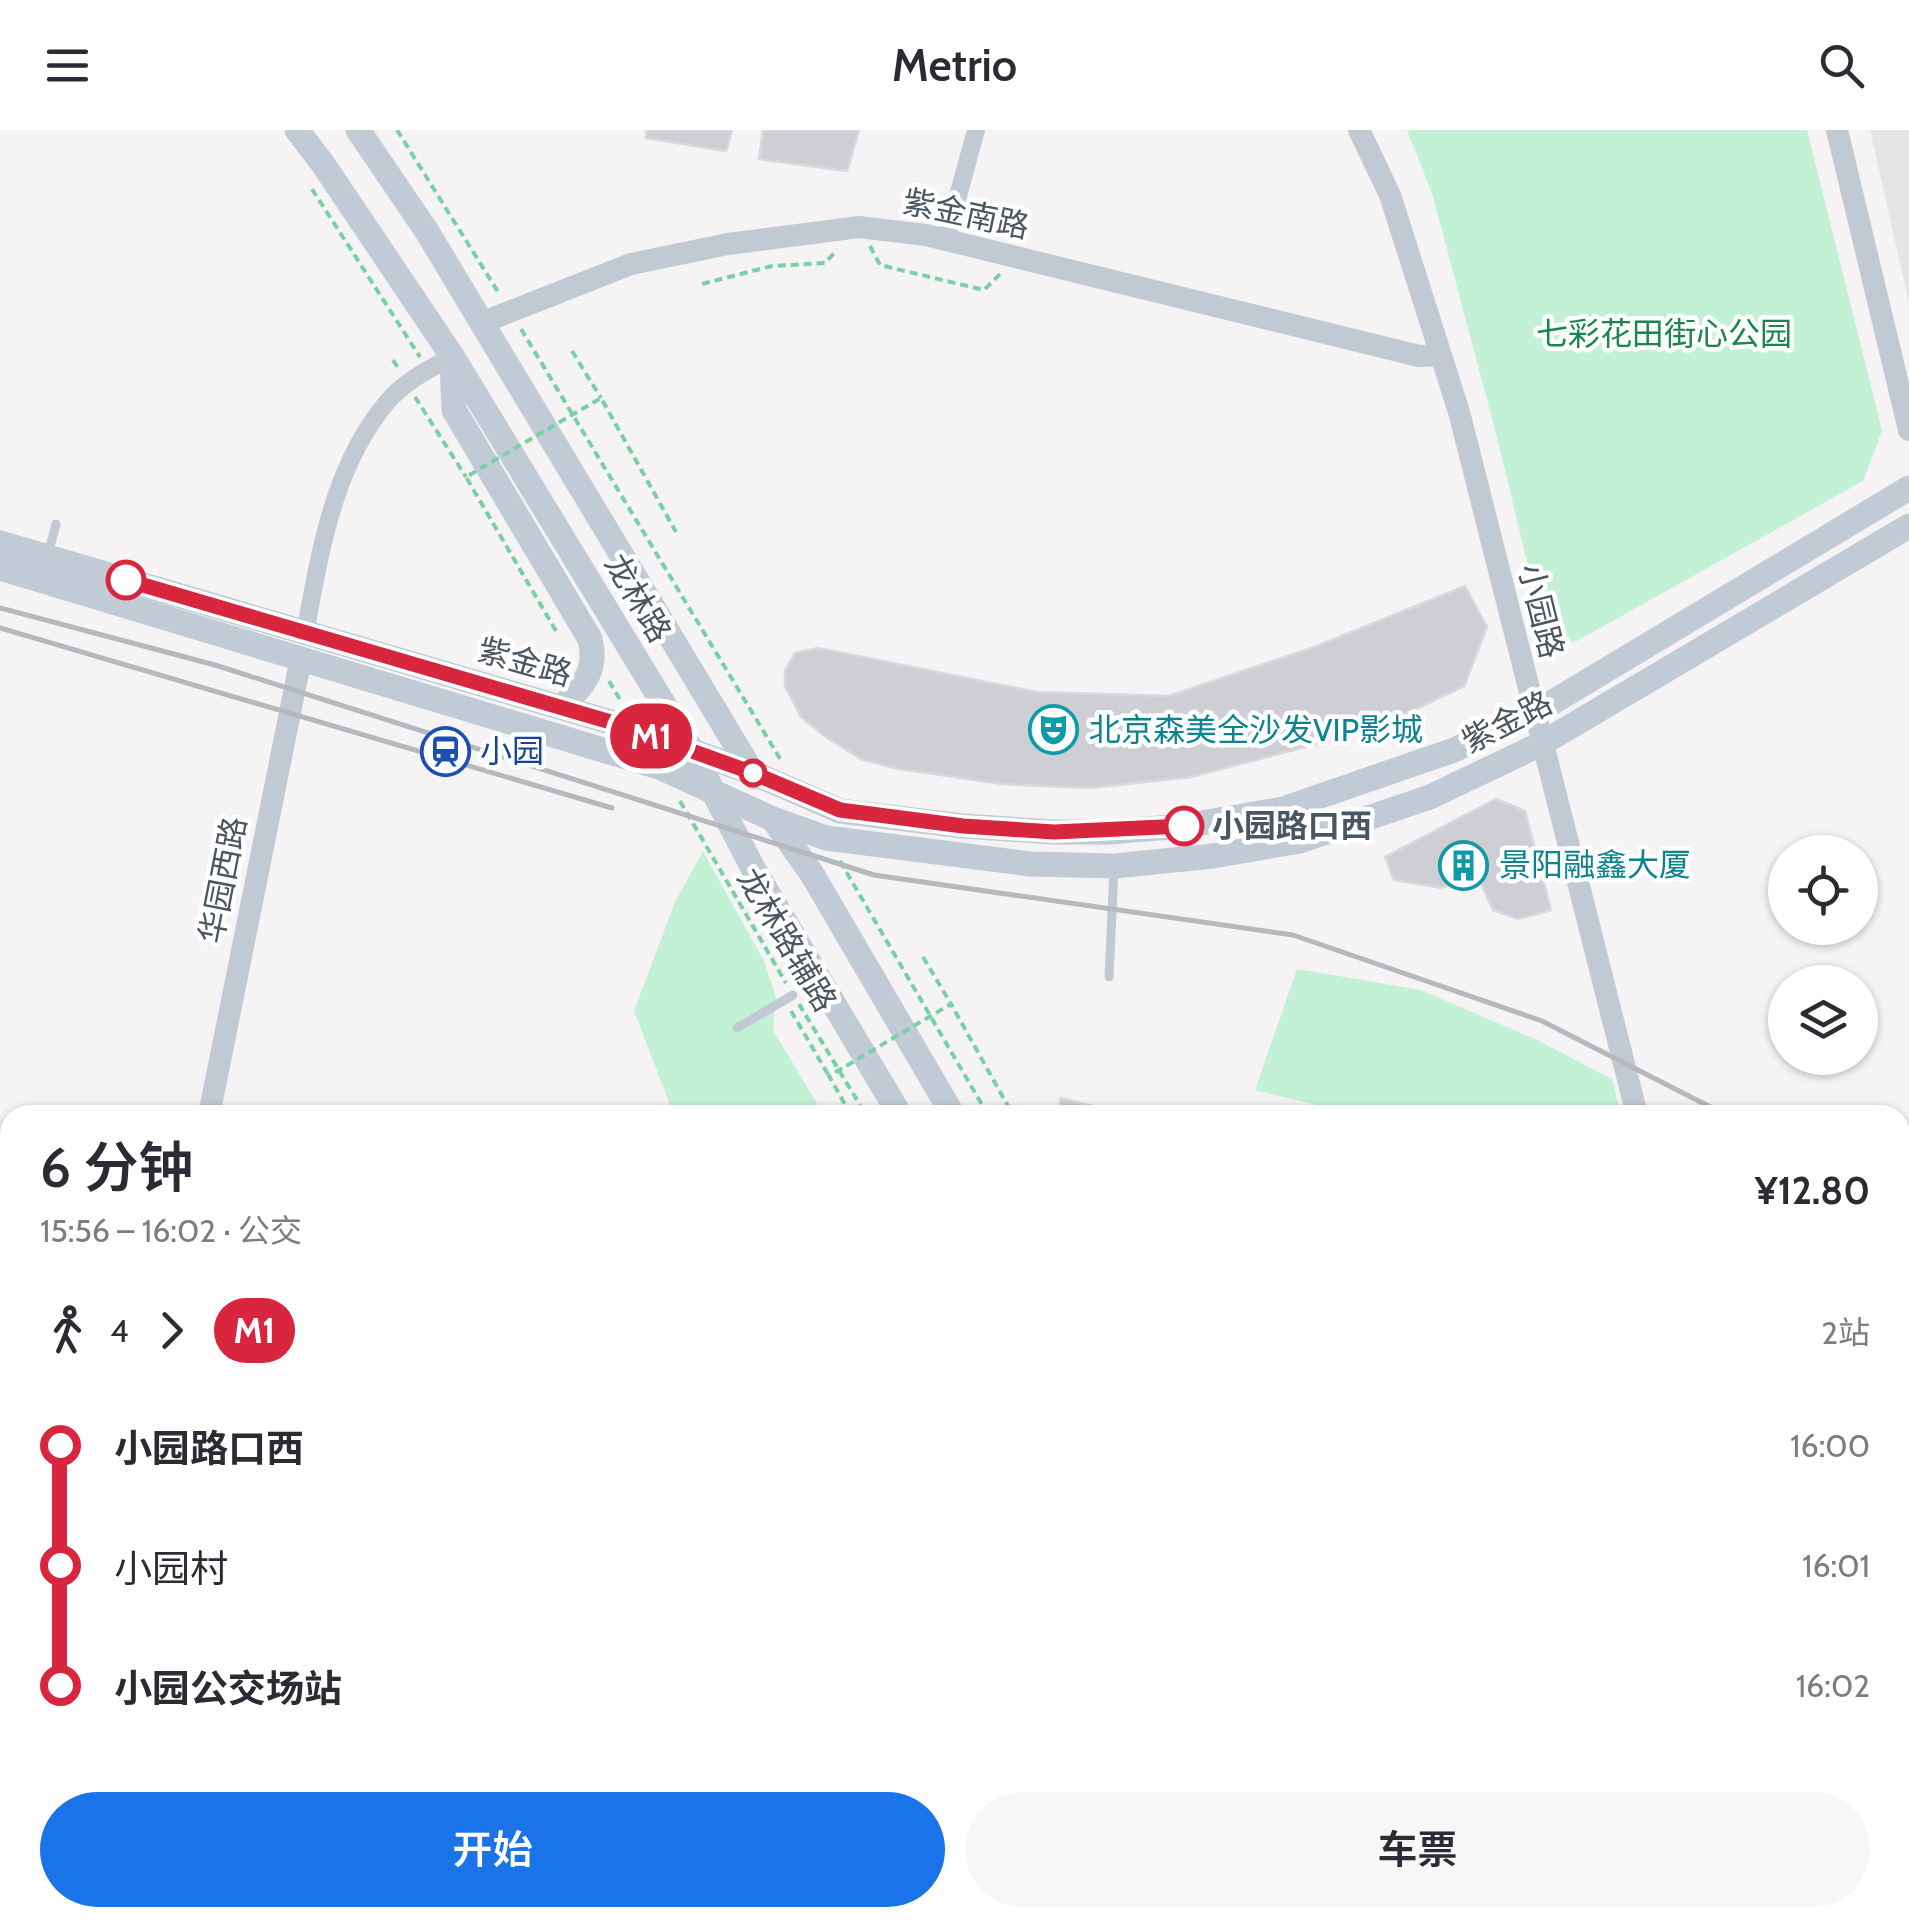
<!DOCTYPE html>
<html lang="zh">
<meta charset="utf-8">
<style>
body{margin:0;font-family:Cabin,"Noto Sans SC",sans-serif;background:#f7f7f7;color:#2b2b33;height:100vh;display:flex;flex-direction:column;font-size:38px;white-space:nowrap}
*{box-sizing:border-box;margin:0}
p{font-size:32px;color:#7c7c81}
.icon{flex:none;width:55px;height:55px;fill:none;stroke:currentColor;stroke-width:2;stroke-linecap:round;stroke-linejoin:round}
.map{position:relative;flex:1;overflow:hidden}
.drawer{position:absolute;left:0px;top:975px;width:1910px;height:822px;display:flex;flex-direction:column;background:#fff;border-radius:30px 30px 0 0;box-shadow:0 2px 8px #0004}
.drawer>*{flex:none}
.badge{padding:0 20px;border-radius:32px;font-size:35px;line-height:65px}
.tools{position:absolute;left:1768px;top:705px;display:grid;gap:20px}
.tools a{display:grid;place-items:center;width:110px;height:110px;border-radius:50%;background:#fff;box-shadow:0 2px 8px #0004;font-size:50px}
.map>.badge{position:absolute;translate:-50% -50%;box-shadow:0 0 0 5px #fff}
.legs{display:flex;align-items:center;gap:15px;height:110px;padding:0 40px;font-size:32px}
.legs p{margin-inline-start:auto}
.overview{display:flex;align-items:center;justify-content:space-between;height:170px;padding:0 40px}
h1{font-size:55px;font-weight:600;line-height:75px}
.action{display:flex;gap:20px;margin-top:auto;padding:20px 40px}
.action a{flex:1;height:115px;border-radius:60px;background:#1a73e8;color:#fff;font-size:40px;font-weight:600;line-height:115px;text-align:center}
.action a+a{background:#f7f7f7;color:#2b2b33}
ul{padding:0 40px;list-style:none}
li{display:flex;align-items:center;gap:35px;height:120px;font-size:38px}
li i{display:grid;place-items:center;width:15px;height:100%;margin:0 12px;background:currentColor}
li i::after{content:'';width:25px;height:25px;margin:-12px;border:8px solid;border-radius:50%;background:#fff}
li p{margin-inline-start:auto}
li:first-child i{background:linear-gradient(#0000 50%,currentColor 0)}
li:last-child i{background:linear-gradient(currentColor 50%,#0000 0)}
header{display:flex;justify-content:space-between;align-items:center;height:130px;padding:0 40px;background:#fff;font-size:45px;font-weight:600}
.map>svg:first-child{display:block}
.education{fill:#e6e4e5}
.green{fill:#c3f1d5}
.lines{fill:none;stroke-linecap:round;stroke-linejoin:round}
.stream{stroke:#90daee;stroke-width:5}
.river{stroke:#90daee;stroke-width:32}
.building{fill:#cdcfd5;stroke:#d7d9de;stroke-width:2.5}
.path{stroke:#7ad0a6;stroke-width:4;stroke-dasharray:8 5;stroke-linecap:butt}
.service{stroke:#c1cad2;stroke-width:9}
.minor{stroke:#c1cad2;stroke-width:18}
.tertiary{stroke:#c1cad2;stroke-width:22}
.secondary{stroke:#c1cbd6;stroke-width:25}
.rail{stroke:#b5b8bd;stroke-width:5}
.path-bridge{stroke:#7ad0a6;stroke-width:4;stroke-dasharray:8 5;stroke-linecap:butt}
.line-1-casing{stroke:#fff;stroke-width:22}
.line-1{stroke:#d7263d;stroke-width:15}
.stop-1-dot{fill:#fff;stroke:#d7263d;stroke-width:5}
.labels{text-anchor:middle;stroke-width:9;stroke-linejoin:round;paint-order:stroke}
.street-label{font-size:32px;fill:#4a5661;stroke:#fff}
.park-label{font-size:32px;fill:#17864f;stroke:#fff}
.culture-label{font-size:32px;fill:#0d838f;stroke:#fff;text-anchor:start}
.transit-label{font-size:32px;fill:#164399;stroke:#fff;text-anchor:start}
.stop-label{font-size:32px;font-weight:bold;fill:#4a5661;stroke:#fff;text-anchor:start}
</style>
<header><svg class="icon" aria-label="menu" viewBox="0 0 24 24"><path d="M4 6h16M4 12h16M4 18h16"/></svg>Metrio<svg class="icon" aria-label="search" viewBox="0 0 24 24"><circle cx="10" cy="10" r="6"/><path d="M15 15l6 6"/></svg></header>
<div class="map">
<svg width="1909" height="1797" viewBox="0 0 1909 1797">
<rect width="100%" height="100%" fill="#f5f3f3"/>
<path class="education" d="M 1870,0 L 1909,0 L 1909,173 Z"/>
<path class="green" d="M 1407,0 L 1807,0 L 1882,301 L 1863,351 L 1575,512 L 1544,504 L 1499,315 L 1432,63 Z
M 703,721 L 764,831 L 776,867 L 773,900 L 824,985 L 674,985 L 634,881 L 675,772 Z
M 1297,839 L 1421,860 L 1537,910 L 1612,949 L 1621,985 L 1358,985 L 1255,960 Z
M 1909,1122 L 1909,1797 L 1494,1797 L 1488,1788 L 1900,1788 L 1900,1127 Z
M 0,1163 L 10,1167 L 10,1610 L 0,1612 Z
M 993,1788 L 1316,1788 L 1322,1797 L 991,1797 Z"/>
<g class="lines">
<path class="stream" d="M 1900,1090 L 1909,1085
M 0,1634 L 10,1634"/>
<path class="river" d="M 0,1747 L 10,1761
M 30,1788 L 37,1797"/>
</g>
<path class="building" d="M 647,0 L 732,0 L 726,21 L 646,8 Z
M 763,0 L 859,0 L 847,41 L 759,29 Z
M 1465,456 L 1487,497 L 1464,556 L 1374,599 L 1191,647 L 1090,658 L 1002,654 L 894,638 L 861,629 L 823,605 L 801,587 L 785,556 L 785,541 L 795,523 L 818,518 L 1037,562 L 1169,566 L 1312,518 Z
M 1496,669 L 1525,681 L 1551,780 L 1518,789 L 1493,780 L 1477,744 L 1441,758 L 1394,750 L 1385,727 Z
M 1061,968 L 1107,980 L 1106,985 L 1057,985 Z"/>
<g class="lines">
<path class="path" d="M 397,0 L 500,165
M 312,59 L 420,227
M 870,116 L 880,135 L 984,160 L 1000,144
M 702,154 L 772,136 L 825,133 L 837,120
M 521,199 L 782,632
M 572,221 L 601,268
M 393,230 L 400,241
M 415,267 L 466,347
M 609,551 L 622,573
M 680,671 L 786,853
M 840,731 L 988,985
M 923,827 L 951,874
M 799,874 L 866,985
M 791,881 L 829,946
M 1900,1126 L 1909,1121
M 1900,1446 L 1909,1434
M 1900,1565 L 1900,1586
M 1900,1716 L 1908,1746 L 1900,1773
M 1900,1776 L 1909,1785
M 1226,1788 L 1231,1797
M 1344,1788 L 1350,1797
M 1467,1788 L 1473,1797
M 1748,1788 L 1753,1797
M 1818,1788 L 1819,1797
M 1524,1797 L 1539,1788
M 1563,1797 L 1578,1788
M 1765,1797 L 1769,1788
M 1860,1797 L 1879,1788"/>
<path class="service" d="M 48,424 L 56,394
M 1109,847 L 1114,739
M 737,898 L 793,865
M 982,1797 L 984,1788"/>
<path class="minor" d="M 946,110 L 976,0
M 305,503 C 320,423 333,335 388,271 C 405,251 430,239 452,226
M 50,1797 L 52,1788"/>
<path class="tertiary" d="M 1359,0 L 1390,65 L 1459,282 L 1637,985
M 1837,0 L 1909,300
M 481,193 L 631,134 L 728,114 L 859,97 L 926,105 L 1419,226 L 1440,225
M 209,985 L 301,528
M 1900,1031 L 1909,1026
M 0,1132 L 10,1136"/>
<path class="secondary" d="M 297,0 L 323,34 L 452,226 L 691,619 L 754,740 L 900,985
M 358,0 L 426,100 L 755,647
M 452,231 L 454,280 L 590,509 C 598,541 583,555 563,576
M 0,413 L 614,593 L 753,643 L 840,681 L 963,696 L 1054,702 L 1108,702 L 1184,696 L 1283,679 L 1454,620 L 1533,584 L 1909,358
M 0,438 L 659,637 L 773,689 L 826,708 L 1030,734 L 1115,736 L 1213,726 L 1300,711 L 1430,667 L 1541,614 L 1909,396
M 773,689 L 812,744 L 953,985
M 1377,1788 L 1383,1797
M 1433,1788 L 1439,1797"/>
<path class="rail" d="M 0,478 L 215,535 L 874,745 L 1293,805 L 1542,891 L 1726,985
M 0,498 L 612,678
M 1900,1084 L 1909,1089"/>
<path class="path-bridge" d="M 556,501 L 466,347 L 601,268 L 676,402
M 851,985 L 829,946 L 951,874 L 1013,985"/>
</g>
<g class="lines">
<defs>
<path id="line-1" d="M 126,450 L 614,593 L 753,643 L 840,680 L 963,696 L 1054,702 L 1184,696"/>
</defs>
<use href="#line-1" class="line-1-casing"/>
<use href="#line-1" class="line-1"/>
</g>
<defs>
<symbol id="theatre-ring" viewBox="-11 -11 22 22"><circle r="9.5" fill="#fff" stroke="#0f9aa8" stroke-width="1.5"/><path d="M-5-5.5Q0-4 5-5.5V0Q5 5 0 6Q-5 5-5 0ZM-3.3-2.5H-1v1.5H-3.3ZM1-2.5H3.3v1.5H1ZM-2.8 1Q0 5.5 2.8 1Z" fill="#0f9aa8"/></symbol>
<symbol id="station-ring" viewBox="-11 -11 22 22"><circle r="9.5" fill="#fff" stroke="#1a4fb4" stroke-width="1.5"/><path d="M-3-6H3Q5-6 5-4V2Q5 4 3 4L4.5 6H3L1.5 4h-3L-3 6H-4.5L-3 4Q-5 4-5 2V-4Q-5-6-3-6ZM-3.5-4v3h7v-3ZM-3.5 1v1.5H-2V1ZM2 1v1.5H3.5V1Z" fill="#1a4fb4"/></symbol>
<symbol id="building-ring" viewBox="-11 -11 22 22"><circle r="9.5" fill="#fff" stroke="#0f9aa8" stroke-width="1.5"/><path d="M-4-6H4V6H1V3H-1V6H-4ZM-2.5-4.3h1.7v1.8h-1.7ZM.8-4.3h1.7v1.8H.8ZM-2.5-1h1.7V.8h-1.7ZM.8-1h1.7V.8H.8Z" fill="#0f9aa8"/></symbol>
</defs>
<g fill-rule="evenodd">
<use href="#theatre-ring" x="1026" y="572" width="55" height="55"/>
<use href="#station-ring" x="418" y="594" width="55" height="55"/>
<use href="#building-ring" x="1436" y="708" width="55" height="55"/>
</g>
<g class="stop-1-dot">
<circle cx="126" cy="450" r="18"/>
<circle cx="753" cy="643" r="12"/>
<circle cx="1184" cy="696" r="18"/>
</g>
<g class="labels">
<g class="street-label">
<text transform="translate(966 84) rotate(12)" y="11">紫金南路</text>
<text transform="translate(638 468) rotate(59)" y="11">龙林路</text>
<text transform="translate(1541 481) rotate(76)" y="11">小园路</text>
<text transform="translate(525 532) rotate(16)" y="11">紫金路</text>
<text transform="translate(1507 592) rotate(-27)" y="11">紫金路</text>
<text transform="translate(223 750) rotate(-79)" y="11">华园西路</text>
<text transform="translate(787 810) rotate(59)" y="11">龙林路辅路</text>
</g>
<g class="park-label">
<text x="1664" y="215">七彩花田街心公园</text>
</g>
<g class="culture-label">
<text x="1089" y="611">北京森美全沙发VIP影城</text>
<text x="1499" y="746">景阳融鑫大厦</text>
</g>
<g class="transit-label">
<text x="480" y="632">小园</text>
</g>
<g class="stop-label">
<text x="1212" y="707">小园路口西</text>
</g>
</g>
</svg>
<div class="tools">
<a><svg class="icon" aria-label="locate" viewBox="0 0 24 24"><circle cx="12" cy="12" r="6"/><path d="M12 2v4M12 18v4M2 12h4M18 12h4"/></svg></a>
<a><svg class="icon" aria-label="layers" viewBox="0 0 24 24"><path d="M12 4l9 5-9 5-9-5zM3 14l9 5 9-5"/></svg></a>
</div>
<b class="badge" style="left:651px;top:606px;background:#d7263d;color:#fff">M1</b>
<section class="drawer">
<div class="overview"><div><h1>6 分钟</h1><p>15:56 – 16:02 · 公交</p></div><b>¥12.80</b></div>
<div class="legs"><svg class="icon" aria-label="walk" viewBox="0 0 24 24"><circle cx="13" cy="4" r="2"/><path d="M13 8l-2 6 4 7M11 14l-3 7M7 12l3-4h3l4 4"/></svg>4<svg class="icon" aria-label="forward" viewBox="0 0 24 24"><path d="M9 5l7 7-7 7"/></svg><b class="badge" style="background:#d7263d;color:#fff">M1</b><p>2站</p></div>
<ul>
<li><i style="color:#d7263d"></i><b>小园路口西</b><p>16:00</p></li>
<li><i style="color:#d7263d"></i><span>小园村</span><p>16:01</p></li>
<li><i style="color:#d7263d"></i><b>小园公交场站</b><p>16:02</p></li>
</ul>
<div class="action"><a>开始</a><a>车票</a></div>
</section>
</div>
